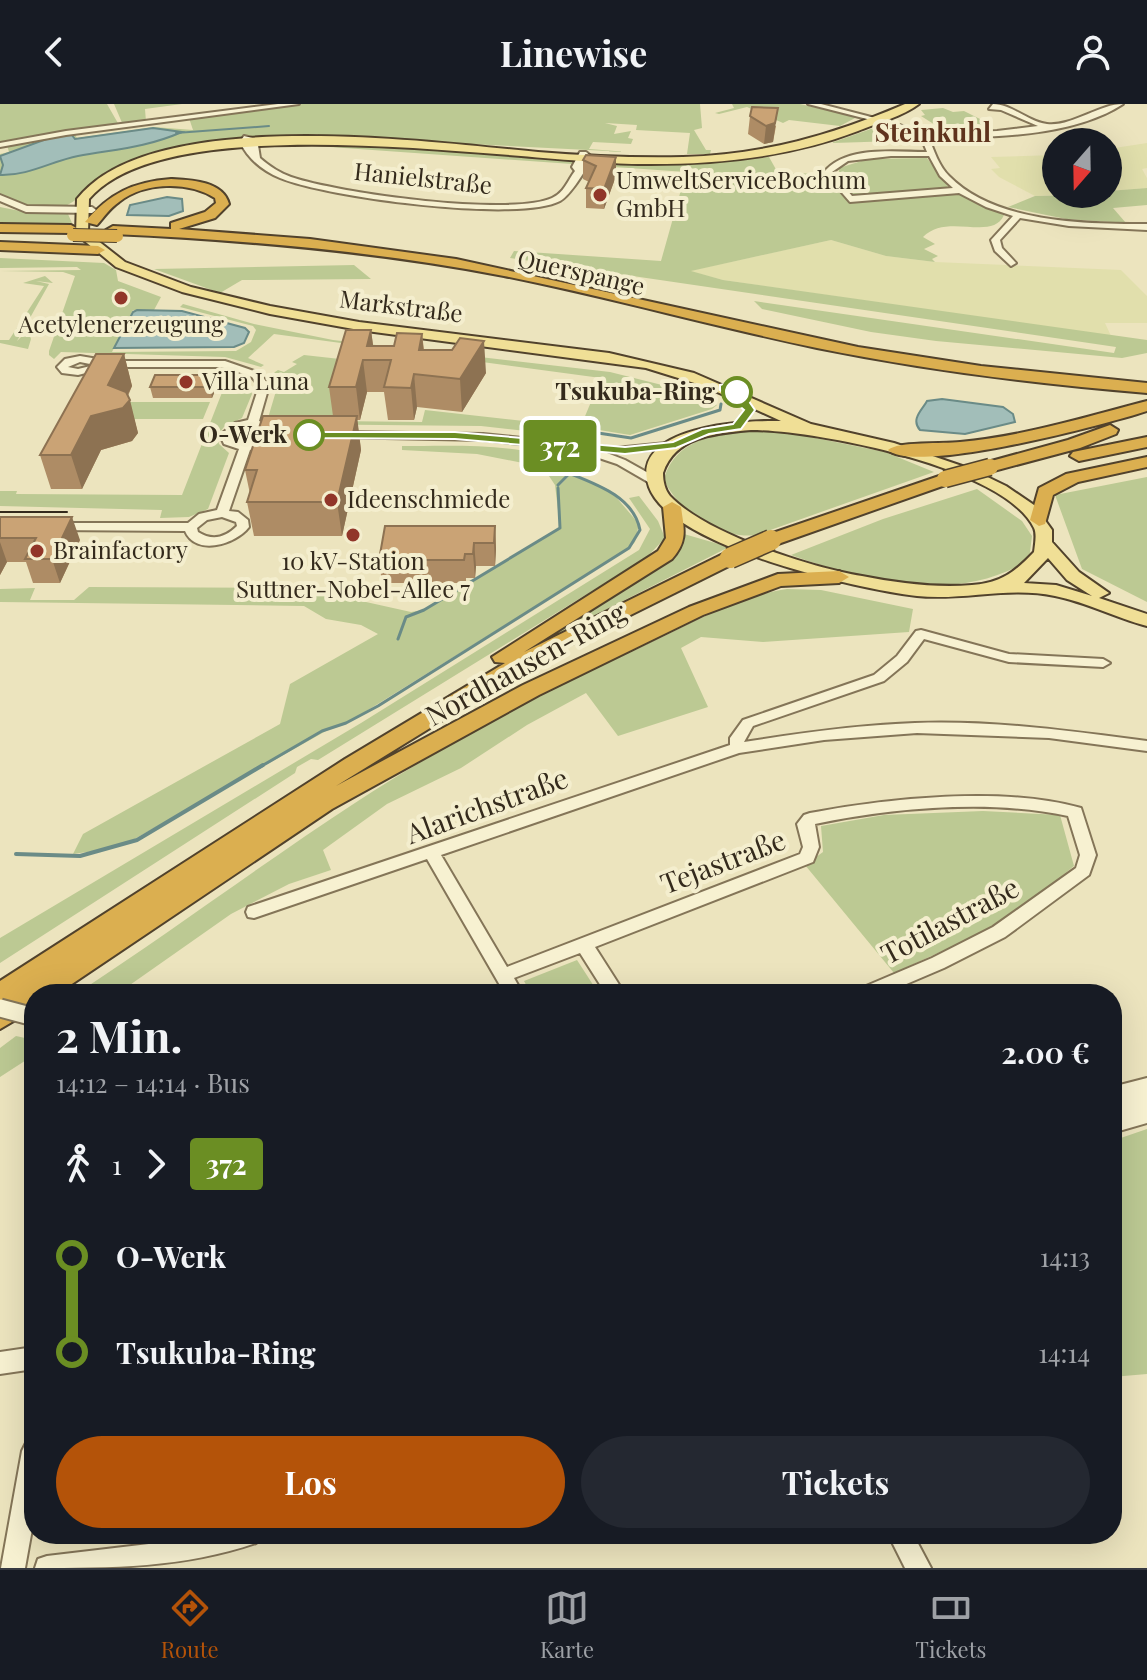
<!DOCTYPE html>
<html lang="de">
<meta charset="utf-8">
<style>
body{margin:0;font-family:"Playfair Display",serif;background:#242831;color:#f1f3f6;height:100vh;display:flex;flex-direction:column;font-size:30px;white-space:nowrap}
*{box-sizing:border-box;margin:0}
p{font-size:26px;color:#9ea1a6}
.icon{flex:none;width:44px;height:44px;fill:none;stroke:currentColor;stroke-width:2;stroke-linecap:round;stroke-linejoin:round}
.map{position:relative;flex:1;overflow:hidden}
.side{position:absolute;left:24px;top:880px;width:1098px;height:560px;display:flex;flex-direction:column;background:#171b24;border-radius:32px;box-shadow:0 8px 32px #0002}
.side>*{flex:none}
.badge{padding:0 16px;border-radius:6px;font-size:28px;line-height:52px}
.needle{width:52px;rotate:200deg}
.fabs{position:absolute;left:1042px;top:24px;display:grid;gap:16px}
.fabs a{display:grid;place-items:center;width:80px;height:80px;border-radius:50%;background:#171b24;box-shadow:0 8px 32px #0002;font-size:40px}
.map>.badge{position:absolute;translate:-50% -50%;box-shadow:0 0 0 4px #fff}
.legs{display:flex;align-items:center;gap:12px;height:88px;padding:0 32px;font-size:26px}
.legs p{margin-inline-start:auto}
.summary{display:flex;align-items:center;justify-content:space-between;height:136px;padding:0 32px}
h1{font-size:44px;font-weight:700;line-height:60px}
.action{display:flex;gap:16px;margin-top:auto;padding:16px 32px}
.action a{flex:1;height:92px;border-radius:48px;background:#b45309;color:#fff;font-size:32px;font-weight:700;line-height:92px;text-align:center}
.action a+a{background:#242831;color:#f1f3f6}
ul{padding:0 32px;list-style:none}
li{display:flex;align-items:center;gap:28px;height:96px;font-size:30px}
li i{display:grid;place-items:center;width:12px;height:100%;margin:0 10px;background:currentColor}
li i::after{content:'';width:20px;height:20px;margin:-10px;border:6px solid;border-radius:50%;background:#171b24}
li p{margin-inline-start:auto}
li:first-child i{background:linear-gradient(#0000 50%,currentColor 0)}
li:last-child i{background:linear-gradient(currentColor 50%,#0000 0)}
header{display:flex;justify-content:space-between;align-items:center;height:104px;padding:0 32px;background:#171b24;font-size:36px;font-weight:700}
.menu{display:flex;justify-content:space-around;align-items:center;height:112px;border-top:2px solid #363941;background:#171b24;font-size:22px;color:#9ea1a6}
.menu a{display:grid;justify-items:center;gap:4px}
.menu .selected{color:#b45309}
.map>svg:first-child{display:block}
.farmland{fill:#e1dfac}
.green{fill:#bcc993}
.water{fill:#a2beb9;stroke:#6a8b87;stroke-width:2}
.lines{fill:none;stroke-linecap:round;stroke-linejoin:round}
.stream-far2{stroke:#6a8b87;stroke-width:2}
.stream-far1{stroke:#6a8b87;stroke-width:3}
.stream{stroke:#6a8b87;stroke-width:4}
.minor-casing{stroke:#847558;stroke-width:4}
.major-casing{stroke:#51422c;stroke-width:4}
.highway-casing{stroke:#51422c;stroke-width:4}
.minor{fill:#f7f1d1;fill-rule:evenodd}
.major{fill:#f0df96;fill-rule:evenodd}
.highway{fill:#dbaf50;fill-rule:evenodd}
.tram{stroke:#342a1c;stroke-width:2}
.minor-bridge-casing{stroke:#847558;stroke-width:21;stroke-linecap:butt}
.highway-bridge-far2-casing{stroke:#51422c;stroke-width:14;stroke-linecap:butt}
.highway-bridge-far1-casing{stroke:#51422c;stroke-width:19;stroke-linecap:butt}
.highway-bridge-casing{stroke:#51422c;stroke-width:23;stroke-linecap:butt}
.minor-bridge{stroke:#f7f1d1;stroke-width:17}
.highway-bridge-far2{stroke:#dbaf50;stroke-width:12}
.highway-bridge-far1{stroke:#dbaf50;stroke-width:16}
.highway-bridge{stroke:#dbaf50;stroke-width:20}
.wall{fill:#ae8c65}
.shaded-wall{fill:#8d7252}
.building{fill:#caa375;stroke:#8d7252;stroke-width:2}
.line-1{fill:#6b8e23;stroke:#fff;stroke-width:2}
.poi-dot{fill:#913629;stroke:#f4eece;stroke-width:3}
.stop-1-dot{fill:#fff;stroke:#6b8e23;stroke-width:4}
.labels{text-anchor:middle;stroke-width:8;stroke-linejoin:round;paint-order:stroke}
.far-street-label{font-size:24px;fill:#342a1c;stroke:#f4eece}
.far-poi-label{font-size:24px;fill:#342a1c;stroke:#f4eece;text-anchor:start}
.far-stop-label{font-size:24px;font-weight:bold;fill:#342a1c;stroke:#f4eece;text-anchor:end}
.far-neighbourhood-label{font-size:26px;font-weight:bold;fill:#5f331d;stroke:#f4eece}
.street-label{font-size:28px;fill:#342a1c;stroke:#f4eece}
</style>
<header><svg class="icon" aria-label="back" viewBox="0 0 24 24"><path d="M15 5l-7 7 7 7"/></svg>Linewise<svg class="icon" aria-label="person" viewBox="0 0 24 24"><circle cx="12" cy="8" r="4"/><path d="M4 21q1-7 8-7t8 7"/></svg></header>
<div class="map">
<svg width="1147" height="1464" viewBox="0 0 1147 1464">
<rect width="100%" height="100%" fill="#ece4be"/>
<path class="farmland" d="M 1147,39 L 1147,64 L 1142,65 L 1147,74 L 1147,84 L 1108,87 L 1108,45 Z
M 1056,51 L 1056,90 L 1068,90 L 1035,92 L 999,73 L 991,65 L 1000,64 L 991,53 Z
M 831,136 L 886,152 L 935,158 L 1121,166 L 1147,192 L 1147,219 L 1105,219 L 1111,232 L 723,176 L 689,167 Z"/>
<path class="green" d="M 0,0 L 107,0 L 119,21 L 0,40 Z
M 114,0 L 182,0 L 145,5 L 146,18 L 123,21 Z
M 302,0 L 700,0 L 702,24 L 694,26 L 706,46 L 711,46 L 710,50 L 687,50 L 690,29 L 636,26 L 637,21 L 605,19 L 617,22 L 614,30 L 631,27 L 628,34 L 633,35 L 631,40 L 593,38 L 589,45 L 628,48 L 470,40 L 464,47 L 647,61 L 769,53 L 778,69 L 839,70 L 839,64 L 868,55 L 927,54 L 949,84 L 1004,111 C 992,138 947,108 923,133 L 935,140 L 924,145 L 938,152 L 932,155 L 935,158 L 886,152 L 831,136 L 691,167 L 723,176 L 1147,236 L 1147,249 L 1122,254 L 936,237 L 871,228 L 762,205 L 754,197 L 1114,249 L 1116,243 L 510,154 L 514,147 L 661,157 L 686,68 L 316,42 L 318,30 C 252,31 185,34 124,61 C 113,65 101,71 92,79 C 80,89 76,101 59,103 C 40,106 16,102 0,91 L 0,50 L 9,48 L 7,41 L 74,29 L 77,34 L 154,23 L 193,26 L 189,14 Z
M 725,0 L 800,0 L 857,13 L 840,22 L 789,16 L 783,19 L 747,3 L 719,10 L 715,9 L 734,4 L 732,0 Z
M 943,4 L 953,8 L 964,7 L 990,20 L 940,24 L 921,12 L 925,11 L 921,6 Z
M 885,20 L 916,33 L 897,34 L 897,37 L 831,39 Z
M 1147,84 L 1147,101 L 1113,104 L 1126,119 L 1066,115 L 1008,103 L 1035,92 L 1108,90 L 1108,87 Z
M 0,103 L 30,109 L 68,110 L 72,119 L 0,119 Z
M 0,154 L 104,159 L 116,166 L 118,177 L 161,193 L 154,206 L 133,206 L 112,248 L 236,247 L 251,238 L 256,226 L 253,222 L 180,203 L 183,200 L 254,220 L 333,236 L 610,268 L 698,290 L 717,301 L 712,305 L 630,331 L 587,324 L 583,317 L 601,274 L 274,230 L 248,254 L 264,261 L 261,263 L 225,253 L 61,248 L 54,255 L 49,251 L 49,247 L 75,172 L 63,168 L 0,167 L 81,166 L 77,163 L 0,164 Z
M 354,161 L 371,175 L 242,176 L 220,189 L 154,165 Z
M 45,172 L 53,179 L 36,177 L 49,180 L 17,237 L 28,226 L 31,235 L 28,245 L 0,239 L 0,236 L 9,236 L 44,182 L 23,179 Z
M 304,251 L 349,256 L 332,317 L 422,318 L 425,306 L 579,323 L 586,328 L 580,333 L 481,322 L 279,320 L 268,314 L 276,287 L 272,270 L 278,266 L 284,268 L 297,260 L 292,258 Z
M 230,268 L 247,276 L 252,290 L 242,314 L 224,323 L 217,332 L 219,340 L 229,349 L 208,405 L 189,413 L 160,414 L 162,406 L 0,402 L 0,387 L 17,387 L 16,390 L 182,391 Z
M 127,298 L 210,298 L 203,315 L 116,315 Z
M 776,326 L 885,348 L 934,368 L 756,431 C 722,436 678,407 664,376 C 676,328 734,327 776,326 Z
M 402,342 C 451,342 522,338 567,359 L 567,369 L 559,382 L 571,370 L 610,386 L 639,420 L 635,438 L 628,445 L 347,619 L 333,623 L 131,737 L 101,746 L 73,750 L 83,730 L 280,620 L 290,580 L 378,530 L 361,521 L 326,515 L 304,502 L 0,498 L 0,485 L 35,484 L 30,496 L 74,496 L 89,483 L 349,484 L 348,494 L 411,508 L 424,506 L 560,423 L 555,381 L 543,363 L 477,350 L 402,346 Z
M 1147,373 L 1147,498 L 1082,465 L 1055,391 Z
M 977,385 L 1022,417 L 1032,432 L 1029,456 C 955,501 868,478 791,451 L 883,415 Z
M 639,392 L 658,417 L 665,434 L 647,453 L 318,656 L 311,655 L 297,663 L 295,669 L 0,859 L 0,834 L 361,619 L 639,446 L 650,425 L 629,394 Z
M 684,430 L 729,443 L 548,535 L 544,532 L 678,445 Z
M 787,485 L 821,486 L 913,505 L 909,528 L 763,538 L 701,533 L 681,544 L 708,603 L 618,632 L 586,589 L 527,621 L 461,664 L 387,700 L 323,746 L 331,766 L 289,780 L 231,810 L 117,890 L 76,890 C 171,828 263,759 358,697 C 447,639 544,588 641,543 C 687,522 737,492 787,485 Z
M 983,707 L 1060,711 L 1074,762 L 1006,818 L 894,869 L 805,761 L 823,748 L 821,722 L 884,711 Z
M 577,856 L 599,890 L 531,890 L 524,877 Z
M 16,932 L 34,936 L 34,951 L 0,973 L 0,944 Z
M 1147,1025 L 1147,1270 L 1112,1273 L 1112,1037 Z"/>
<path class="water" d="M 153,24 L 182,28 C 145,44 116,45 78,52 C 52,57 28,72 0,71 L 3,61 L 0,52 L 52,33 L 71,30 L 75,35 Z
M 167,93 L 182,95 L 183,107 L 169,112 L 127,111 L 130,101 Z
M 137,206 L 182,207 L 245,224 L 249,228 L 244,239 L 234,243 L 114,244 L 133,208 Z
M 942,295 L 1003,303 L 1013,310 L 1015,318 L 965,330 L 920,326 C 910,315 923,305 927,297 Z"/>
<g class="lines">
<path class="stream-far2" d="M 176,29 L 269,22"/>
<path class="stream-far1" d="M 584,319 L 589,330
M 582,331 L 598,329 L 631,334 L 720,306 L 721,300
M 558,381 L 570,369
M 398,535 L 406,513 L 424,506 L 560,424 L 558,384
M 260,663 L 322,627 L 346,619 L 378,602 L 629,444 L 640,426 C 634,394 599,381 571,370"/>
<path class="stream" d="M 16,750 L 80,752 L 137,736 L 263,661"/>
<defs>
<path id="minor" d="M 278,0 L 299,0 L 66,31 L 0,43 L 0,39 L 66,27 Z
M 808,0 L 821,0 L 875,14 L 871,16 Z
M 993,0 C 1012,0 1028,18 1047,20 C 1071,23 1099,0 1123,0 C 1073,33 987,34 929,34 C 934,47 939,62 949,72 C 995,119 1085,120 1147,120 L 1147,126 L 1069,122 L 1020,114 L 1000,136 L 1002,144 L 1016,159 L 1011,162 L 995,147 L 991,136 L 1013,112 L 986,103 L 959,89 L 850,98 L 824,68 C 847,41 894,48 927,48 L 921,33 L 876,18 L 879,14 L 925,30 L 997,27 L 1038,22 L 1001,6 L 989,5 ZM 891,52 L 929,52 L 940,72 L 953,84 L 852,92 L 832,68 L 848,57 Z
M 244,32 L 257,35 L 260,54 C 269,62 280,69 291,73 C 337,89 510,113 552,94 C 564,89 568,76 575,67 L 572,63 L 580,48 L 586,48 L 593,54 C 585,66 571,91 560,97 C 518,119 325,93 280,74 C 263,67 248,55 240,38 Z
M 0,91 L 27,102 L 92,103 L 96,106 L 92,109 L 26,108 L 0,97 Z
M 80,252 L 110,257 L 225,257 L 260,269 L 269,282 L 259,317 L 275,323 L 276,335 L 264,343 L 250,346 L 229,407 L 238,408 L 248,416 L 249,423 C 236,440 196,453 185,427 L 50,426 L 48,423 L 54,419 L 188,419 L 199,410 L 217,406 L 239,345 L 224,340 L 220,331 L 235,319 L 248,316 L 259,282 L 252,273 L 224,263 L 109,263 L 78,271 L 62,269 L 57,263 L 65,255 ZM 80,258 L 95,261 L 78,265 L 68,263 ZM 252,322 L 265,327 L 265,334 L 249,339 L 233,336 L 232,332 L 242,324 ZM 222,413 L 236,418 L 237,422 C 225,434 212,437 198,428 L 197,424 L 207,416 Z
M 339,328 L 483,330 L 616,344 L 676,338 L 682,341 L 676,344 L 607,349 L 625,356 L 659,375 L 661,378 L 655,382 L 617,360 L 596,353 L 594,351 L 597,348 L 483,336 L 335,333 L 335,329 Z
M 921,526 L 1009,550 L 1103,555 L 1110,559 L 1103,563 L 1009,558 L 924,535 L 907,558 L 884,577 L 753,622 L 744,638 C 801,629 858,621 915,619 C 992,616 1071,627 1147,637 L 1147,647 L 1049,634 L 917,629 L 824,636 L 739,649 L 441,751 L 507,863 L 800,750 L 803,743 L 797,720 L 804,711 L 810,709 C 888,694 1004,682 1081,704 L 1096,751 L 1089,771 L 1005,833 L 944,864 L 883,890 L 856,890 L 859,885 L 932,854 L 993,823 L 1076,764 L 1080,751 L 1068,712 C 990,695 893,704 815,720 L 819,743 L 813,758 L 595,843 L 625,890 L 606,890 L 580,849 L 514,874 L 523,890 L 505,890 L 427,755 L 254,814 L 248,813 L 246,808 L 248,803 L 730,641 L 730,634 L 743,616 L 874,571 L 897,552 L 916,527 Z
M 1147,974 L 1147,1019 L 1112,1029 L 1112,983 Z
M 34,1243 L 34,1265 L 0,1270 L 0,1248 Z
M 34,1335 L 34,1414 L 25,1464 L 1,1464 L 22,1347 L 26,1339 Z
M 207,1430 L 259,1430 L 256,1439 C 183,1464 112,1464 35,1464 L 38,1455 L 47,1452 L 191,1435 Z
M 888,1430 L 913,1430 L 931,1464 L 905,1464 Z"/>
<path id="major" d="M 905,0 L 919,0 C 903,12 878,19 858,27 C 788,54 713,61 638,60 C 516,58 169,0 89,95 L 88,129 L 125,158 L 191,183 L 270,202 L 359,218 L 609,249 L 694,269 L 811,320 L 894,339 L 971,365 L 1006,382 L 1034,401 L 1052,426 L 1052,438 L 1079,468 L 1109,489 L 1099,494 L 1147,510 L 1147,522 C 1116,514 1086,498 1055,492 C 1008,482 964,497 917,492 C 858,485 671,443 649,383 C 627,322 747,316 781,317 L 704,282 L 646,264 L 359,226 L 270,210 L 182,188 L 116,163 L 76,130 L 77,95 C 151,0 428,38 538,48 C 587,52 635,54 683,53 C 762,51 833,31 905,0 ZM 751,326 C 814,326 1004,362 1034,424 C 1037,430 1035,440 1034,448 C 1015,468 1001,479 972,481 C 935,484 897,479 862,472 C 810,463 706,430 670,392 C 665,386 663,377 663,369 C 675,332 717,329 751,326 ZM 1048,454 L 1067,476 L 1092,492 L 1056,481 L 1024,479 Z"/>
<path id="highway" d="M 171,75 C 191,76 223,77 229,100 L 215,114 L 179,125 L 310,135 L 456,155 L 858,243 L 981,262 L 1147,279 L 1147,289 C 1036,280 926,266 817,244 C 712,222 609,193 504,172 C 375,147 244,136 113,130 L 106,126 L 113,122 L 171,125 L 171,119 L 205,108 L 216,99 L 215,94 C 188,77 144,78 119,98 C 110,104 104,113 97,121 L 85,118 C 110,89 133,78 171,75 Z
M 0,120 L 71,121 L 78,125 L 71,129 L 0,128 Z
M 0,138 L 98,142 L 105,146 L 98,150 L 0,146 Z
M 1147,297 L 1147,307 C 1108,320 915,371 888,346 C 898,337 944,340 960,338 C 1025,332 1085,313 1147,297 Z
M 1110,321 L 1118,326 L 1116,330 L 1080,344 L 990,368 L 981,363 L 984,359 L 1068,336 Z
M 1147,333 L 1147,343 L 1079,357 L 1070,352 L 1073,348 Z
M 1147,353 L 1147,363 L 1078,378 L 1053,391 L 1045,420 L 1039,422 L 1030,416 L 1039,384 L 1066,370 Z
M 945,370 L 954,375 L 951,379 L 778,440 L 771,442 L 762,436 L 764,432 Z
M 672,398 L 681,403 C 684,425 688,437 672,455 L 524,548 L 723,450 L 737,450 L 740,454 L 737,458 L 542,555 L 336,682 L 523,581 L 689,503 L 778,470 L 839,467 L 849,473 L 839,479 L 781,482 L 703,511 L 539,591 L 332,705 L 57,890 L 34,890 L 34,905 L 0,925 L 0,877 L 345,655 L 505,559 L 495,558 L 492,553 L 658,447 L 666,434 L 663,403 Z"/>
</defs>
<use href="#minor" class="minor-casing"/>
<use href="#major" class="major-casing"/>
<use href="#highway" class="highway-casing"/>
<use href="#minor" class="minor"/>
<use href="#major" class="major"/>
<use href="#highway" class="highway"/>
<path class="tram" d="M 0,408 L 67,408"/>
<defs>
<path id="minor-bridge" d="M 0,904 L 34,913"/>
<path id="highway-bridge-far2" d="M 73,131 L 117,132"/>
<path id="highway-bridge-far1" d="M 945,375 L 990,363"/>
<path id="highway-bridge" d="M 730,454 L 771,436"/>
</defs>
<use href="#minor-bridge" class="minor-bridge-casing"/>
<use href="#highway-bridge-far2" class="highway-bridge-far2-casing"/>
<use href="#highway-bridge-far1" class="highway-bridge-far1-casing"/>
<use href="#highway-bridge" class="highway-bridge-casing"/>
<use href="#minor-bridge" class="minor-bridge"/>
<use href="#highway-bridge-far2" class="highway-bridge-far2"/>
<use href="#highway-bridge-far1" class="highway-bridge-far1"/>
<use href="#highway-bridge" class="highway-bridge"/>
</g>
<path class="wall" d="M 750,12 L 776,22 L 773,38 L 764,40 L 748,30 Z
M 616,53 L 616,72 L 604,105 L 586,104 L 586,84 L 589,78 L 583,75 L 583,56 Z
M 371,226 L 373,242 L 394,242 L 422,230 L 424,246 L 486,269 L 462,308 L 417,303 L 414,316 L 388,316 L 384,288 L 367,288 L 360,316 L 357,316 L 361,346 L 342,432 L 254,432 L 247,398 L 250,390 L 245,366 L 333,312 L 329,283 Z
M 124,250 L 132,282 L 128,292 L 138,329 L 132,337 L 101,346 L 82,385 L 51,385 L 40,351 Z
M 214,271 L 217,282 L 212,294 L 153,294 L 150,283 Z
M 0,413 L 80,436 L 60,479 L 33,479 L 26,458 L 7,458 L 0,471 Z
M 495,422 L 496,445 L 495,462 L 476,462 L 475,474 L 466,474 L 466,479 L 382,479 L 379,456 Z"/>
<path class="shaded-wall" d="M 778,4 L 773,38 L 764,40 L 766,22 Z
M 616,53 L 616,72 L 604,105 L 604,85 Z
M 371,226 L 375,256 L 367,242 Z
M 422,230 L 425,262 L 419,246 Z
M 484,237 L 486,269 L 462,308 L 460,275 Z
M 124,250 L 132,282 L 121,304 L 130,296 L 138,329 L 132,337 L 101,346 L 82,385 L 71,351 Z
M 363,256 L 367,288 L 360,316 L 356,283 Z
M 414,270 L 417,303 L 414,316 L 411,284 Z
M 214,271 L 217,282 L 212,294 L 210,283 Z
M 357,312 L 361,346 L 342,432 L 337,398 Z
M 72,413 L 80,436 L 60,479 L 52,455 Z
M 495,422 L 496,445 L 495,462 L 494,439 Z
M 0,438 L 7,458 L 0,471 Z
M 474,439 L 476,462 L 475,474 L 473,450 Z"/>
<path class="building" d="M 752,3 L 778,4 L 775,19 L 766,22 L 750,12 Z
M 586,51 L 616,53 L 604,85 L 586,84 L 596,62 L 583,56 Z
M 346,226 L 371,226 L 367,242 L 394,242 L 397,229 L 422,230 L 419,246 L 452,246 L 460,234 L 484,237 L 460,275 L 414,270 L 411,284 L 384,283 L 391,256 L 363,256 L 356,283 L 329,283 Z
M 96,250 L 124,250 L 108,281 L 126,288 L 130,296 L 123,304 L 91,312 L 71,351 L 40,351 Z
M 155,271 L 214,271 L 210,283 L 150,283 Z
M 263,312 L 357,312 L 337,398 L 247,398 L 257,366 L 245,366 Z
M 0,413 L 72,413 L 52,455 L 25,455 L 36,434 L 0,434 Z
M 385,422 L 495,422 L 494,439 L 474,439 L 473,450 L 465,450 L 464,456 L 379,456 Z"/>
<path class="line-1" d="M 724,280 L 741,286 L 755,306 L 741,325 L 709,330 L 676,344 L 625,350 L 455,335 L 309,334 L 303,331 L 309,328 L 455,328 L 625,343 L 673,338 L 702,325 L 733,320 L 744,306 L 720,286 L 720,281 Z"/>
<g class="poi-dot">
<circle cx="600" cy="91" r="8"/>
<circle cx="121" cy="194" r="8"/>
<circle cx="186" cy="278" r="8"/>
<circle cx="331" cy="396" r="8"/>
<circle cx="353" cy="431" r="8"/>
<circle cx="37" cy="447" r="8"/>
</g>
<g class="stop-1-dot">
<circle cx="737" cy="288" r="14"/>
<circle cx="309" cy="331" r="14"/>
</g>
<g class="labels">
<g class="far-street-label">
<text transform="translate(423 75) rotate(6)" y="8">Hanielstraße</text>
<text transform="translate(581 169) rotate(13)" y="8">Querspange</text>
<text transform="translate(401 203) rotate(7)" y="8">Markstraße</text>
</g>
<g class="far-poi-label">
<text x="616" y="85">UmweltServiceBochum<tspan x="616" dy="28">GmbH</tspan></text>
<text x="121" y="229" text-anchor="middle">Acetylenerzeugung</text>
<text x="202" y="286">Villa Luna</text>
<text x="347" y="404">Ideenschmiede</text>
<text x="53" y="455">Brainfactory</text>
<text x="353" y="466" text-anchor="middle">10 kV-Station<tspan x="353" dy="28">Suttner-Nobel-Allee 7</tspan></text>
</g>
<g class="far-stop-label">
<text x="715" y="296">Tsukuba-Ring</text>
<text x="287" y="339">O-Werk</text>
</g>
<g class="far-neighbourhood-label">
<text x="933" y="38">Steinkuhl</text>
</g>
<g class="street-label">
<text transform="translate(526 560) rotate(-29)" y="10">Nordhausen-Ring</text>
<text transform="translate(487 702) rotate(-20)" y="10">Alarichstraße</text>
<text transform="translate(723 758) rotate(-21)" y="10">Tejastraße</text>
<text transform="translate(950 817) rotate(-28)" y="10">Totilastraße</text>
</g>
</g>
</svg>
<div class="fabs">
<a><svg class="needle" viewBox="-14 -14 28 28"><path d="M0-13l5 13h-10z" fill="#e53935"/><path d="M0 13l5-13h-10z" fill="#9ea1a6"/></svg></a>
</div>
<b class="badge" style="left:560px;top:342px;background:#6b8e23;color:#fff">372</b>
<section class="side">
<div class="summary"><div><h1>2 Min.</h1><p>14:12 – 14:14 · Bus</p></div><b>2.00 €</b></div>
<div class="legs"><svg class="icon" aria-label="walk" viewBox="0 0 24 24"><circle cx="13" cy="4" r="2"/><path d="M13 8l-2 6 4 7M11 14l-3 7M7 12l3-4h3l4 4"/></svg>1<svg class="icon" aria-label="forward" viewBox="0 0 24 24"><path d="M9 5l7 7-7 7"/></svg><b class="badge" style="background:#6b8e23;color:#fff">372</b></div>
<ul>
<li><i style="color:#6b8e23"></i><b>O-Werk</b><p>14:13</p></li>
<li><i style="color:#6b8e23"></i><b>Tsukuba-Ring</b><p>14:14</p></li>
</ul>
<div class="action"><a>Los</a><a>Tickets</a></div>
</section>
</div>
<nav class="menu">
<a class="selected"><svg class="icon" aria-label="directions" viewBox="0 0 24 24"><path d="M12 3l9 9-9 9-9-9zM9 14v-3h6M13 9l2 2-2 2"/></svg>Route</a>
<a><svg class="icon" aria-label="map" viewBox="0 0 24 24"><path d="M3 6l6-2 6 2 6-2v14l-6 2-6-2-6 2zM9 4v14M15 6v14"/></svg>Karte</a>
<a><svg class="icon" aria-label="tickets" viewBox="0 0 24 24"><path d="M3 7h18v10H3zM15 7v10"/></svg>Tickets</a>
</nav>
